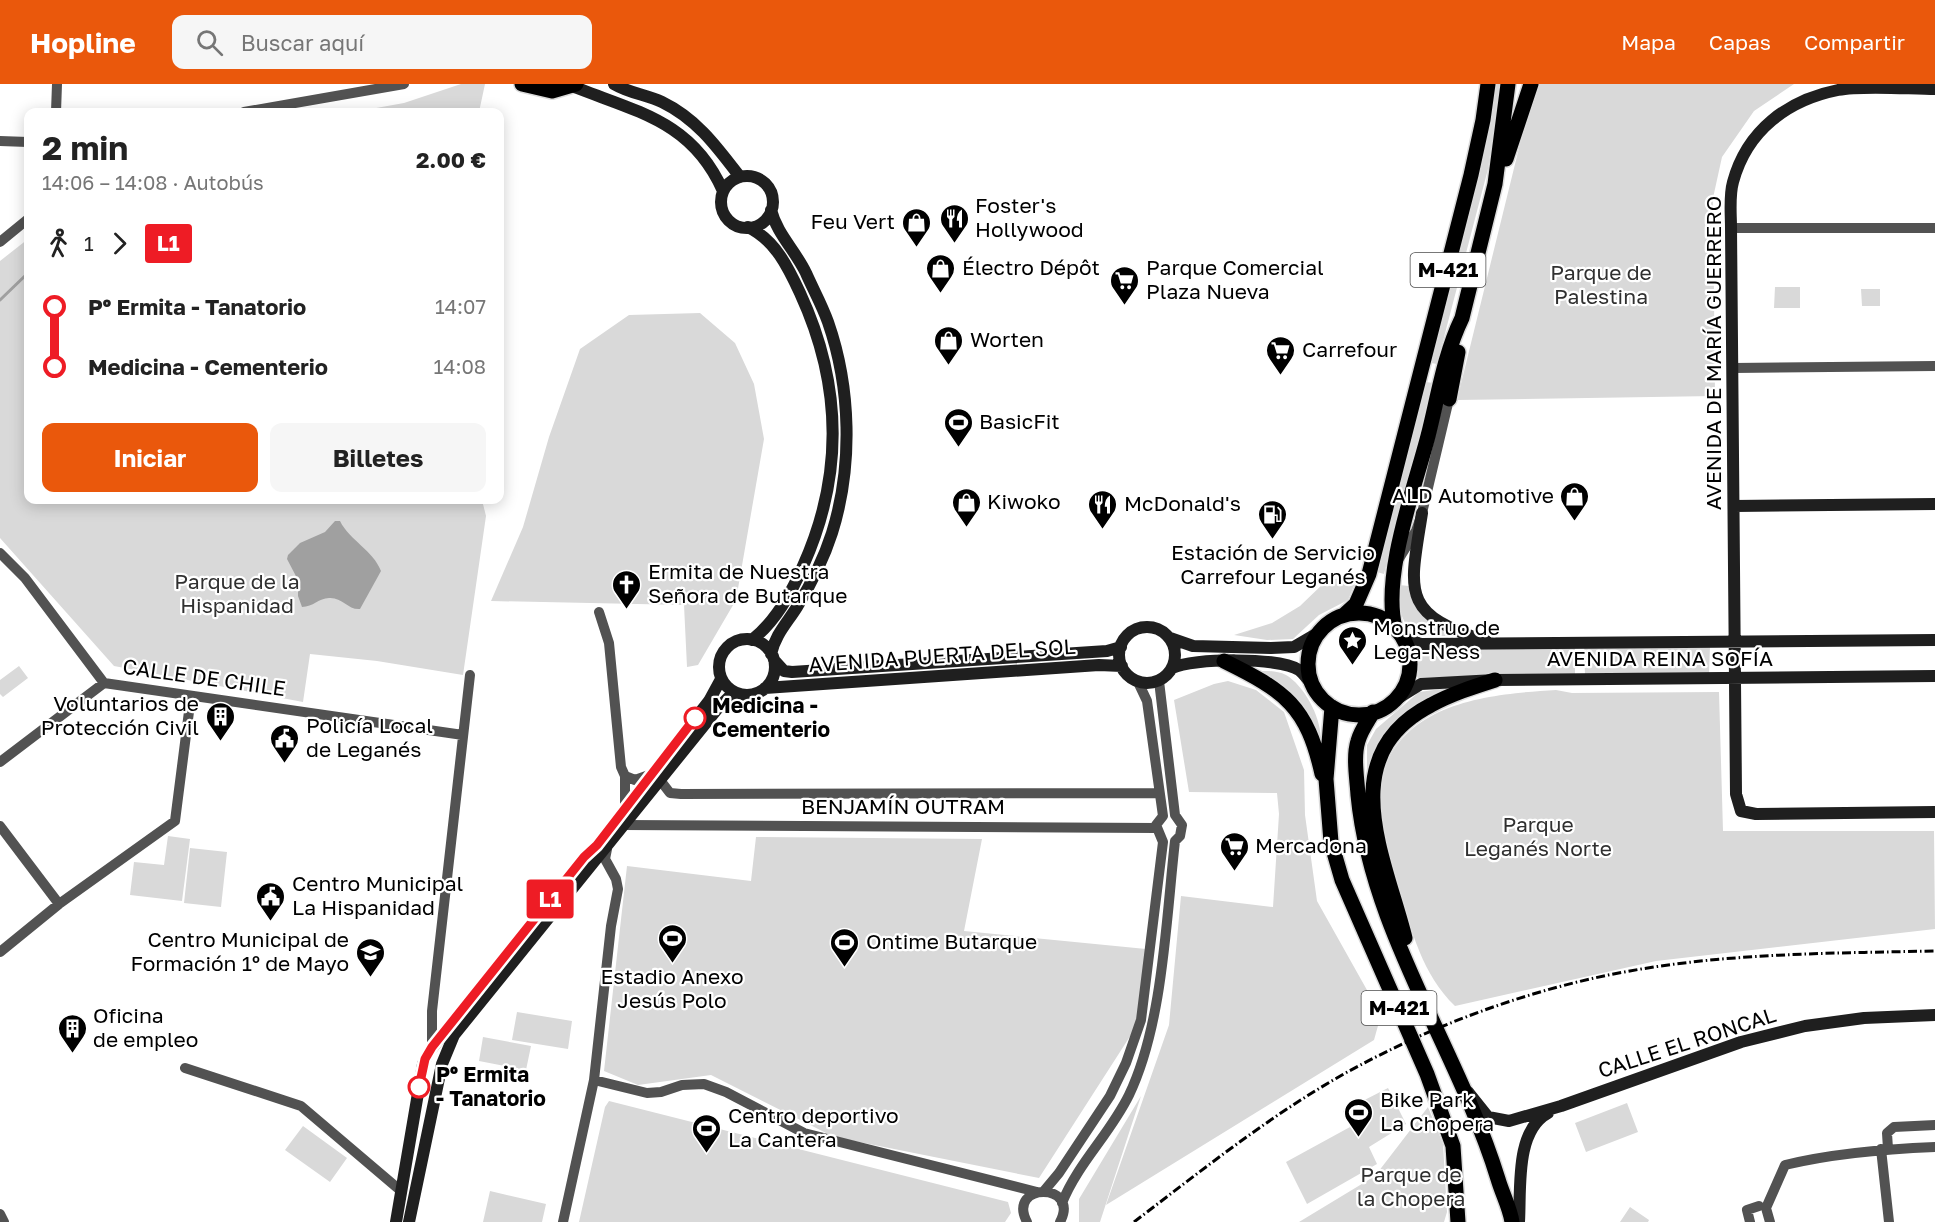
<!DOCTYPE html>
<html lang="es">
<meta charset="utf-8">
<style>
body{margin:0;font-family:"Golos Text",sans-serif;background:#f6f6f6;color:#222;height:100vh;display:flex;flex-direction:column;font-size:22px;white-space:nowrap}
*{box-sizing:border-box;margin:0}
p{font-size:20px;color:#767676}
.icon{flex:none;width:33px;height:33px;fill:none;stroke:currentColor;stroke-width:2;stroke-linecap:round;stroke-linejoin:round}
.map{position:relative;flex:1;overflow:hidden}
.details{position:absolute;left:24px;top:24px;width:480px;height:396px;display:flex;flex-direction:column;background:#fff;border-radius:12px;box-shadow:0 3px 15px #0003}
.details>*{flex:none}
.badge{padding:0 12px;border-radius:4px;font-size:21px;line-height:39px}
.map>.badge{position:absolute;translate:-50% -50%;box-shadow:0 0 0 3px #fff}
.legs{display:flex;align-items:center;gap:9px;height:66px;padding:0 18px;font-size:20px}
.legs p{margin-inline-start:auto}
.headline{display:flex;align-items:center;justify-content:space-between;height:102px;padding:0 18px}
h1{font-size:33px;font-weight:700;line-height:45px}
.cta{display:flex;gap:12px;margin-top:auto;padding:12px 18px}
.cta a{flex:1;height:69px;border-radius:12px;background:#ea580c;color:#fff;font-size:24px;font-weight:700;line-height:69px;text-align:center}
.cta a+a{background:#f6f6f6;color:#222}
ul{padding:0 18px;list-style:none}
li{display:flex;align-items:center;gap:21px;height:60px;font-size:22px}
li i{display:grid;place-items:center;width:9px;height:100%;margin:0 8px;background:currentColor}
li i::after{content:'';width:15px;height:15px;margin:-8px;border:4px solid;border-radius:50%;background:#fff}
li p{margin-inline-start:auto}
li:first-child i{background:linear-gradient(#0000 50%,currentColor 0)}
li:last-child i{background:linear-gradient(currentColor 50%,#0000 0)}
header{display:flex;align-items:center;gap:36px;box-sizing:border-box;height:84px;padding:0 30px;background:#ea580c;color:#fff}
header strong{font-size:28px}
nav{display:flex;gap:33px;margin-inline-start:auto;font-size:21px}
.search{width:420px;height:54px;background:#f6f6f6;display:flex;align-items:center;gap:15px;box-sizing:border-box;padding:0 21px;border-radius:12px;color:#767676;font-size:22px}
.map>svg:first-child{display:block}
.green{fill:#d9d9d9}
.water{fill:#a0a0a0}
.lines{fill:none;stroke-linecap:round;stroke-linejoin:round}
.stream{stroke:#a0a0a0;stroke-width:3}
.primary-casing{stroke:#dbdbdb;stroke-width:18}
.street{stroke:#525252;stroke-width:10}
.secondary{stroke:#1f1f1f;stroke-width:12}
.primary{stroke:#000;stroke-width:15}
.rail{stroke:#000;stroke-width:3;stroke-dasharray:9 3 1.5 3;stroke-linecap:butt}
.line-1-casing{stroke:#fff;stroke-width:14}
.line-1{stroke:#ee1c25;stroke-width:9}
.stop-1-dot{fill:#fff;stroke:#ee1c25;stroke-width:3}
.labels{text-anchor:middle;stroke-width:4.5;stroke-linejoin:round;paint-order:stroke}
.shield{fill:#fff;stroke:#4c4c4c;stroke-width:1.5}
.shield-label{font-size:20px;font-weight:bold;fill:#000}
.poi-label{font-size:21px;fill:#000;stroke:#fff;text-anchor:start}
.park-label{font-size:21px;fill:#303030;stroke:#fff}
.street-label{font-size:21px;fill:#000;stroke:#fff}
.stop-label{font-size:21px;font-weight:bold;fill:#000;stroke:#fff;text-anchor:start}
</style>
<header>
<strong>Hopline</strong>
<div class="search"><svg class="icon" aria-label="search" viewBox="0 0 24 24"><circle cx="10" cy="10" r="6"/><path d="M15 15l6 6"/></svg>Buscar aquí</div>
<nav><a>Mapa</a><a>Capas</a><a>Compartir</a></nav>
</header>
<div class="map">
<svg width="1935" height="1138" viewBox="0 0 1935 1138">
<rect width="100%" height="100%" fill="#fff"/>
<path class="green" d="M 461,0 L 485,0 L 479,28 L 354,28 L 404,19 Z
M 1493,0 L 1500,0 L 1488,85 L 1437,280 L 1431,279 L 1478,94 Z
M 1538,0 L 1794,0 L 1754,27 L 1722,73 L 1713,114 L 1715,312 L 1457,316 L 1532,11 Z
M 28,155 L 28,416 L 482,416 L 486,432 L 463,591 L 377,577 L 310,570 L 303,618 L 114,582 L 0,454 L 0,177 Z
M 1775,203 L 1800,203 L 1800,224 L 1774,224 Z
M 1861,205 L 1880,205 L 1880,222 L 1862,222 Z
M 700,229 L 735,259 L 754,300 L 764,355 L 736,516 L 698,581 L 687,583 L 684,521 L 491,517 L 523,443 L 549,353 L 580,265 L 629,231 Z
M 1426,298 L 1433,299 L 1384,490 L 1377,488 Z
M 1358,492 L 1348,516 L 1319,531 L 1293,555 L 1267,556 L 1234,551 L 1272,539 L 1300,522 L 1327,496 Z
M 1399,501 L 1409,502 L 1413,515 L 1449,552 C 1408,553 1398,543 1399,501 Z
M 1710,563 L 1709,589 L 1585,591 L 1584,564 Z
M 1575,564 L 1575,590 L 1418,594 L 1419,565 Z
M 19,582 L 28,594 L 3,613 L 0,610 L 0,596 Z
M 1254,587 C 1265,587 1276,586 1286,591 C 1305,602 1324,638 1320,659 Z
M 1228,597 L 1256,606 L 1284,628 L 1304,686 L 1305,731 L 1317,817 L 1381,931 L 1374,956 L 1106,1121 L 1169,941 L 1181,812 L 1273,823 L 1279,730 L 1277,709 L 1189,708 L 1174,616 L 1214,600 Z
M 1449,604 L 1419,623 L 1367,692 L 1367,661 L 1376,645 L 1419,608 Z
M 1556,606 L 1572,609 L 1719,608 L 1723,747 L 1934,747 L 1935,845 L 1656,877 L 1455,922 C 1422,890 1412,848 1399,804 C 1390,773 1375,736 1380,702 C 1395,618 1489,610 1556,606 Z
M 168,752 L 190,755 L 182,817 L 130,811 L 134,778 L 164,781 Z
M 756,753 L 982,755 L 964,847 L 1146,865 L 1136,943 L 1039,1094 L 834,1053 L 711,991 L 638,1001 L 604,987 L 627,782 L 751,797 Z
M 190,764 L 227,768 L 221,823 L 184,819 Z
M 517,928 L 572,937 L 568,965 L 512,956 Z
M 483,953 L 531,962 L 526,986 L 479,977 Z
M 1388,1004 L 1406,1040 L 1369,1063 L 1377,1080 L 1307,1120 L 1286,1078 L 1350,1043 L 1343,1027 Z
M 1141,1012 L 1100,1138 L 1079,1138 L 1079,1115 Z
M 609,1017 L 1008,1118 L 1011,1129 L 1005,1138 L 579,1138 L 605,1023 Z
M 1627,1019 L 1638,1048 L 1586,1068 L 1575,1039 Z
M 1428,1023 L 1443,1060 L 1447,1128 L 1444,1138 L 1299,1138 L 1375,1092 Z
M 303,1042 L 347,1074 L 330,1098 L 285,1066 Z
M 490,1107 L 546,1120 L 542,1138 L 483,1138 Z
M 1630,1123 L 1649,1136 L 1648,1138 L 1620,1138 Z"/>
<path class="water" d="M 335,437 L 340,437 C 350,457 373,466 381,487 L 360,525 C 348,526 342,513 329,514 C 319,514 313,523 302,523 L 298,512 L 298,496 L 287,475 L 288,471 L 300,459 L 325,448 Z"/>
<g class="lines">
<path class="stream" d="M 0,216 L 28,189"/>
<defs>
<path id="primary" d="M 522,0 L 552,7 L 576,0
M 1506,75 L 1531,0
M 1449,315 L 1458,268
M1308 580a51 51 0 1 1 102 0a51 51 0 1 1-102 0Z
M 1344,531 L 1356,520 L 1369,490 L 1471,91 L 1483,36 L 1488,0
M 1395,544 C 1382,491 1414,406 1428,352 C 1438,313 1444,271 1462,234 L 1495,100 L 1508,0
M 1224,577 C 1285,607 1307,622 1322,690
M 1332,623 L 1326,695 L 1331,758 L 1342,796 L 1427,990 L 1453,1062 L 1458,1138
M 1373,628 C 1368,637 1361,646 1358,657 C 1353,673 1357,694 1358,711 C 1371,847 1458,965 1498,1095 C 1502,1109 1510,1124 1512,1138
M 1405,854 C 1385,774 1332,672 1431,621 C 1451,610 1473,603 1495,596"/>
</defs>
<use href="#primary" class="primary-casing"/>
<path class="street" d="M 56,28 L 57,0
M 244,28 L 404,0
M 0,57 L 28,58
M 1731,144 L 1935,144
M 0,158 L 28,135
M 1733,284 L 1935,282
M 0,469 L 25,494 L 104,599 L 463,651
M 1398,476 L 1416,447 L 1422,429 L 1449,315
M 599,528 L 609,559 L 621,683 L 625,692 L 625,725
M 0,678 L 104,599
M 625,692 L 635,696 L 649,691
M 660,696 L 670,709 L 681,710 L 1159,709
M 623,741 L 1156,744
M 0,742 L 59,820
M 0,868 L 59,820 L 175,737 L 191,612
M 432,963 L 432,927 L 470,591
M 185,984 L 301,1022 L 401,1107
M 594,996 L 647,1009 L 661,1008 L 682,1001 L 704,1000 L 726,1008 L 804,1049 L 1037,1108
M 1881,1065 L 1889,1138
M 1888,1065 L 1887,1049 L 1894,1043 L 1935,1041
M 1044,1107 L 1059,1089 L 1110,1012 L 1126,979 L 1141,936 L 1163,758 L 1156,741 L 1163,732 L 1147,617 L 1138,598
M 1062,1119 C 1078,1079 1110,1050 1129,1011 C 1163,940 1166,836 1175,757 L 1180,752 L 1182,741 L 1175,731 L 1159,597
M 0,1130 L 4,1138
M 563,1138 L 594,996 L 611,842 L 618,805 L 616,795 L 605,775 L 607,765
M 1027,1138 C 1006,1098 1081,1098 1060,1138
M 1750,1138 L 1747,1126 L 1759,1122
M 1770,1138 L 1766,1124 L 1785,1081 C 1835,1069 1884,1065 1935,1063"/>
<path class="secondary" d="M 614,0 C 629,9 647,11 662,18 C 697,35 717,63 740,93
M 572,2 C 637,28 692,37 723,107
M 1935,5 C 1909,5 1862,1 1838,6 C 1788,16 1747,46 1733,98 C 1729,112 1731,129 1731,144 L 1736,710 L 1741,727 L 1756,730 L 1935,728
M721 118a26 26 0 1 1 52 0a26 26 0 1 1-52 0Z
M 748,143 C 775,156 788,183 800,209 C 842,300 844,391 803,482 C 791,510 776,537 752,556
M 1734,422 L 1935,420
M 1422,429 C 1410,507 1399,530 1486,557
M1119 571a28 28 0 1 1 56 0a28 28 0 1 1-56 0Z
M 1170,554 L 1193,562 L 1271,564 L 1294,563 L 1318,549
M 1403,554 L 1421,560 L 1935,556
M719 583a28 28 0 1 1 56 0a28 28 0 1 1-56 0Z
M 771,570 C 775,551 787,539 797,523 C 811,500 824,474 832,449 C 853,382 851,304 828,238 C 822,221 813,205 806,189 C 795,166 777,150 771,126
M 774,576 L 784,587 L 792,588 L 1107,567 L 1121,563
M 1172,584 C 1193,574 1279,573 1299,586 C 1303,589 1308,596 1312,600
M 765,604 L 1099,581 L 1122,582
M 1392,618 L 1421,600 L 1495,596 L 1935,592
M 1468,1008 L 1488,1033 L 1509,1037 L 1561,1022 L 1741,958 L 1805,942 L 1864,934 L 1935,931
M 396,1138 L 423,980 L 429,968 L 584,773 L 597,761 L 709,617 L 721,595
M 409,1138 L 442,980 L 454,951 L 718,624 L 730,612 L 740,610
M 1519,1138 C 1521,1104 1515,1047 1548,1029"/>
<use href="#primary" class="primary"/>
<path class="rail" d="M 1134,1138 C 1201,1087 1268,1033 1342,991 C 1437,938 1545,899 1654,883 C 1746,869 1841,869 1935,867"/>
</g>
<g class="lines">
<defs>
<path id="line-1" d="M 419,1003 L 425,975 L 432,963 L 584,773 L 597,761 L 695,634"/>
</defs>
<use href="#line-1" class="line-1-casing"/>
<use href="#line-1" class="line-1"/>
</g>
<defs>
<symbol id="restaurant-pin" viewBox="-11 -11 22 30"><path d="M0 17L-7.5 6A9.5 9.5 0 1 1 7.5 6Z" fill="#000" stroke="#fff"/><path d="M-5-6h1v4h1v-4h1v4h1v-4h1v5L-1.5 .5V6h-2V.5L-5-1ZM5-6V6H3V1.5H1.5Q1.5-4 5-6Z" fill="#fff"/></symbol>
<symbol id="shop-pin" viewBox="-11 -11 22 30"><path d="M0 17L-7.5 6A9.5 9.5 0 1 1 7.5 6Z" fill="#000" stroke="#fff"/><path d="M-5-2.5h2.3a2.7 3.5 0 0 1 5.4 0H5L5.5 6h-11ZM-1.5-2.5h3a1.5 2.3 0 0 0-3 0Z" fill="#fff"/></symbol>
<symbol id="supermarket-pin" viewBox="-11 -11 22 30"><path d="M0 17L-7.5 6A9.5 9.5 0 1 1 7.5 6Z" fill="#000" stroke="#fff"/><path d="M-6-5.5h2.5l.6 2H6L4.5 2H-2.5L-4.4-4H-6ZM-1.5 3.2a1.3 1.3 0 1 0 .1 0ZM3 3.2a1.3 1.3 0 1 0 .1 0Z" fill="#fff"/></symbol>
<symbol id="stadium-pin" viewBox="-11 -11 22 30"><path d="M0 17L-7.5 6A9.5 9.5 0 1 1 7.5 6Z" fill="#000" stroke="#fff"/><path d="M0-5a6.5 5 0 1 0 0 10a6.5 5 0 1 0 0-10ZM-3.5-1.8h7v3.6h-7Z" fill="#fff"/></symbol>
<symbol id="fuel-pin" viewBox="-11 -11 22 30"><path d="M0 17L-7.5 6A9.5 9.5 0 1 1 7.5 6Z" fill="#000" stroke="#fff"/><path d="M-5.5-6h7V0h2V4h1.3V-2.5L3-4.5l.8-.8L6-3V5H2.5V1h-1V6h-7ZM-4.2-4.7v3.2H.2V-4.7Z" fill="#fff"/></symbol>
<symbol id="church-pin" viewBox="-11 -11 22 30"><path d="M0 17L-7.5 6A9.5 9.5 0 1 1 7.5 6Z" fill="#000" stroke="#fff"/><path d="M-1.2-6h2.4v3.5h3.3v2.4h-3.3V6h-2.4V-.1h-3.3v-2.4h3.3Z" fill="#fff"/></symbol>
<symbol id="sight-pin" viewBox="-11 -11 22 30"><path d="M0 17L-7.5 6A9.5 9.5 0 1 1 7.5 6Z" fill="#000" stroke="#fff"/><path d="M0-6L1.8-2.2L6-1.7L2.9 1.2L3.7 5.4L0 3.3L-3.7 5.4L-2.9 1.2L-6-1.7L-1.8-2.2Z" fill="#fff"/></symbol>
<symbol id="building-pin" viewBox="-11 -11 22 30"><path d="M0 17L-7.5 6A9.5 9.5 0 1 1 7.5 6Z" fill="#000" stroke="#fff"/><path d="M-4-6H4V6H1V3H-1V6H-4ZM-2.5-4.3h1.7v1.8h-1.7ZM.8-4.3h1.7v1.8H.8ZM-2.5-1h1.7V.8h-1.7ZM.8-1h1.7V.8H.8Z" fill="#fff"/></symbol>
<symbol id="civic-pin" viewBox="-11 -11 22 30"><path d="M0 17L-7.5 6A9.5 9.5 0 1 1 7.5 6Z" fill="#000" stroke="#fff"/><path d="M-.6-6.5H3V-4.5H.6V-3L4-1V1h2V6H-6V1h2V-1L-.6-3ZM-1.2 2.5V6h2.4V2.5Z" fill="#fff"/></symbol>
<symbol id="university-pin" viewBox="-11 -11 22 30"><path d="M0 17L-7.5 6A9.5 9.5 0 1 1 7.5 6Z" fill="#000" stroke="#fff"/><path d="M0-5L7-2L0 1L-7-2ZM-4 1L0 2.5L4 1V4Q0 6-4 4Z" fill="#fff"/></symbol>
</defs>
<g fill-rule="evenodd">
<use href="#restaurant-pin" x="938" y="118" width="33" height="45"/>
<use href="#shop-pin" x="900" y="122" width="33" height="45"/>
<use href="#shop-pin" x="924" y="168" width="33" height="45"/>
<use href="#supermarket-pin" x="1108" y="180" width="33" height="45"/>
<use href="#shop-pin" x="932" y="240" width="33" height="45"/>
<use href="#supermarket-pin" x="1264" y="250" width="33" height="45"/>
<use href="#stadium-pin" x="942" y="322" width="33" height="45"/>
<use href="#shop-pin" x="1558" y="396" width="33" height="45"/>
<use href="#shop-pin" x="950" y="402" width="33" height="45"/>
<use href="#restaurant-pin" x="1086" y="404" width="33" height="45"/>
<use href="#fuel-pin" x="1256" y="414" width="33" height="45"/>
<use href="#church-pin" x="610" y="484" width="33" height="45"/>
<use href="#sight-pin" x="1336" y="540" width="33" height="45"/>
<use href="#building-pin" x="204" y="616" width="33" height="45"/>
<use href="#civic-pin" x="268" y="638" width="33" height="45"/>
<use href="#supermarket-pin" x="1218" y="746" width="33" height="45"/>
<use href="#civic-pin" x="254" y="796" width="33" height="45"/>
<use href="#stadium-pin" x="656" y="838" width="33" height="45"/>
<use href="#stadium-pin" x="828" y="842" width="33" height="45"/>
<use href="#university-pin" x="354" y="852" width="33" height="45"/>
<use href="#building-pin" x="56" y="928" width="33" height="45"/>
<use href="#stadium-pin" x="1342" y="1012" width="33" height="45"/>
<use href="#stadium-pin" x="690" y="1028" width="33" height="45"/>
</g>
<g class="stop-1-dot">
<circle cx="695" cy="634" r="10"/>
<circle cx="419" cy="1003" r="10"/>
</g>
<g class="labels">
<g class="shield">
<rect x="1410.5" y="169" width="75" height="34" rx="4.5"/>
<rect x="1361.5" y="907" width="75" height="34" rx="4.5"/>
</g>
<g class="shield-label">
<text x="1448" y="193">M-421</text>
<text x="1399" y="931">M-421</text>
</g>
<g class="poi-label">
<text x="975" y="129">Foster's<tspan x="975" dy="24">Hollywood</tspan></text>
<text x="895" y="145" text-anchor="end">Feu Vert</text>
<text x="962" y="191">Électro Dépôt</text>
<text x="1146" y="191">Parque Comercial<tspan x="1146" dy="24">Plaza Nueva</tspan></text>
<text x="970" y="263">Worten</text>
<text x="1302" y="273">Carrefour</text>
<text x="979" y="345">BasicFit</text>
<text x="1554" y="419" text-anchor="end">ALD Automotive</text>
<text x="987" y="425">Kiwoko</text>
<text x="1124" y="427">McDonald's</text>
<text x="1273" y="476" text-anchor="middle">Estación de Servicio<tspan x="1273" dy="24">Carrefour Leganés</tspan></text>
<text x="648" y="495">Ermita de Nuestra<tspan x="648" dy="24">Señora de Butarque</tspan></text>
<text x="1373" y="551">Monstruo de<tspan x="1373" dy="24">Lega-Ness</tspan></text>
<text x="199" y="627" text-anchor="end">Voluntarios de<tspan x="199" dy="24">Protección Civil</tspan></text>
<text x="306" y="649">Policía Local<tspan x="306" dy="24">de Leganés</tspan></text>
<text x="1255" y="769">Mercadona</text>
<text x="292" y="807">Centro Municipal<tspan x="292" dy="24">La Hispanidad</tspan></text>
<text x="349" y="863" text-anchor="end">Centro Municipal de<tspan x="349" dy="24">Formación 1º de Mayo</tspan></text>
<text x="866" y="865">Ontime Butarque</text>
<text x="672" y="900" text-anchor="middle">Estadio Anexo<tspan x="672" dy="24">Jesús Polo</tspan></text>
<text x="93" y="939">Oficina<tspan x="93" dy="24">de empleo</tspan></text>
<text x="1380" y="1023">Bike Park<tspan x="1380" dy="24">La Chopera</tspan></text>
<text x="728" y="1039">Centro deportivo<tspan x="728" dy="24">La Cantera</tspan></text>
</g>
<g class="park-label">
<text x="1601" y="196">Parque de<tspan x="1601" dy="24">Palestina</tspan></text>
<text x="237" y="505">Parque de la<tspan x="237" dy="24">Hispanidad</tspan></text>
<text x="1538" y="748">Parque<tspan x="1538" dy="24">Leganés Norte</tspan></text>
<text x="1411" y="1098">Parque de<tspan x="1411" dy="24">la Chopera</tspan></text>
</g>
<g class="street-label">
<text transform="translate(1714 269) rotate(-90)" y="7">AVENIDA DE MARÍA GUERRERO</text>
<text transform="translate(942 572) rotate(-4)" y="7">AVENIDA PUERTA DEL SOL</text>
<text x="1660" y="582">AVENIDA REINA SOFÍA</text>
<text transform="translate(204 594) rotate(8)" y="7">CALLE DE CHILE</text>
<text x="903" y="730">BENJAMÍN OUTRAM</text>
<text transform="translate(1687 959) rotate(-18)" y="7">CALLE EL RONCAL</text>
</g>
<g class="stop-label">
<text x="712" y="629">Medicina -<tspan x="712" dy="24">Cementerio</tspan></text>
<text x="436" y="998">Pº Ermita<tspan x="436" dy="24">- Tanatorio</tspan></text>
</g>
</g>
</svg>
<b class="badge" style="left:550px;top:815px;background:#ee1c25;color:#fff">L1</b>
<section class="details">
<div class="headline"><div><h1>2 min</h1><p>14:06 – 14:08 · Autobús</p></div><b>2.00 €</b></div>
<div class="legs"><svg class="icon" aria-label="walk" viewBox="0 0 24 24"><circle cx="13" cy="4" r="2"/><path d="M13 8l-2 6 4 7M11 14l-3 7M7 12l3-4h3l4 4"/></svg>1<svg class="icon" aria-label="forward" viewBox="0 0 24 24"><path d="M9 5l7 7-7 7"/></svg><b class="badge" style="background:#ee1c25;color:#fff">L1</b></div>
<ul>
<li><i style="color:#ee1c25"></i><b>Pº Ermita - Tanatorio</b><p>14:07</p></li>
<li><i style="color:#ee1c25"></i><b>Medicina - Cementerio</b><p>14:08</p></li>
</ul>
<div class="cta"><a>Iniciar</a><a>Billetes</a></div>
</section>
</div>
